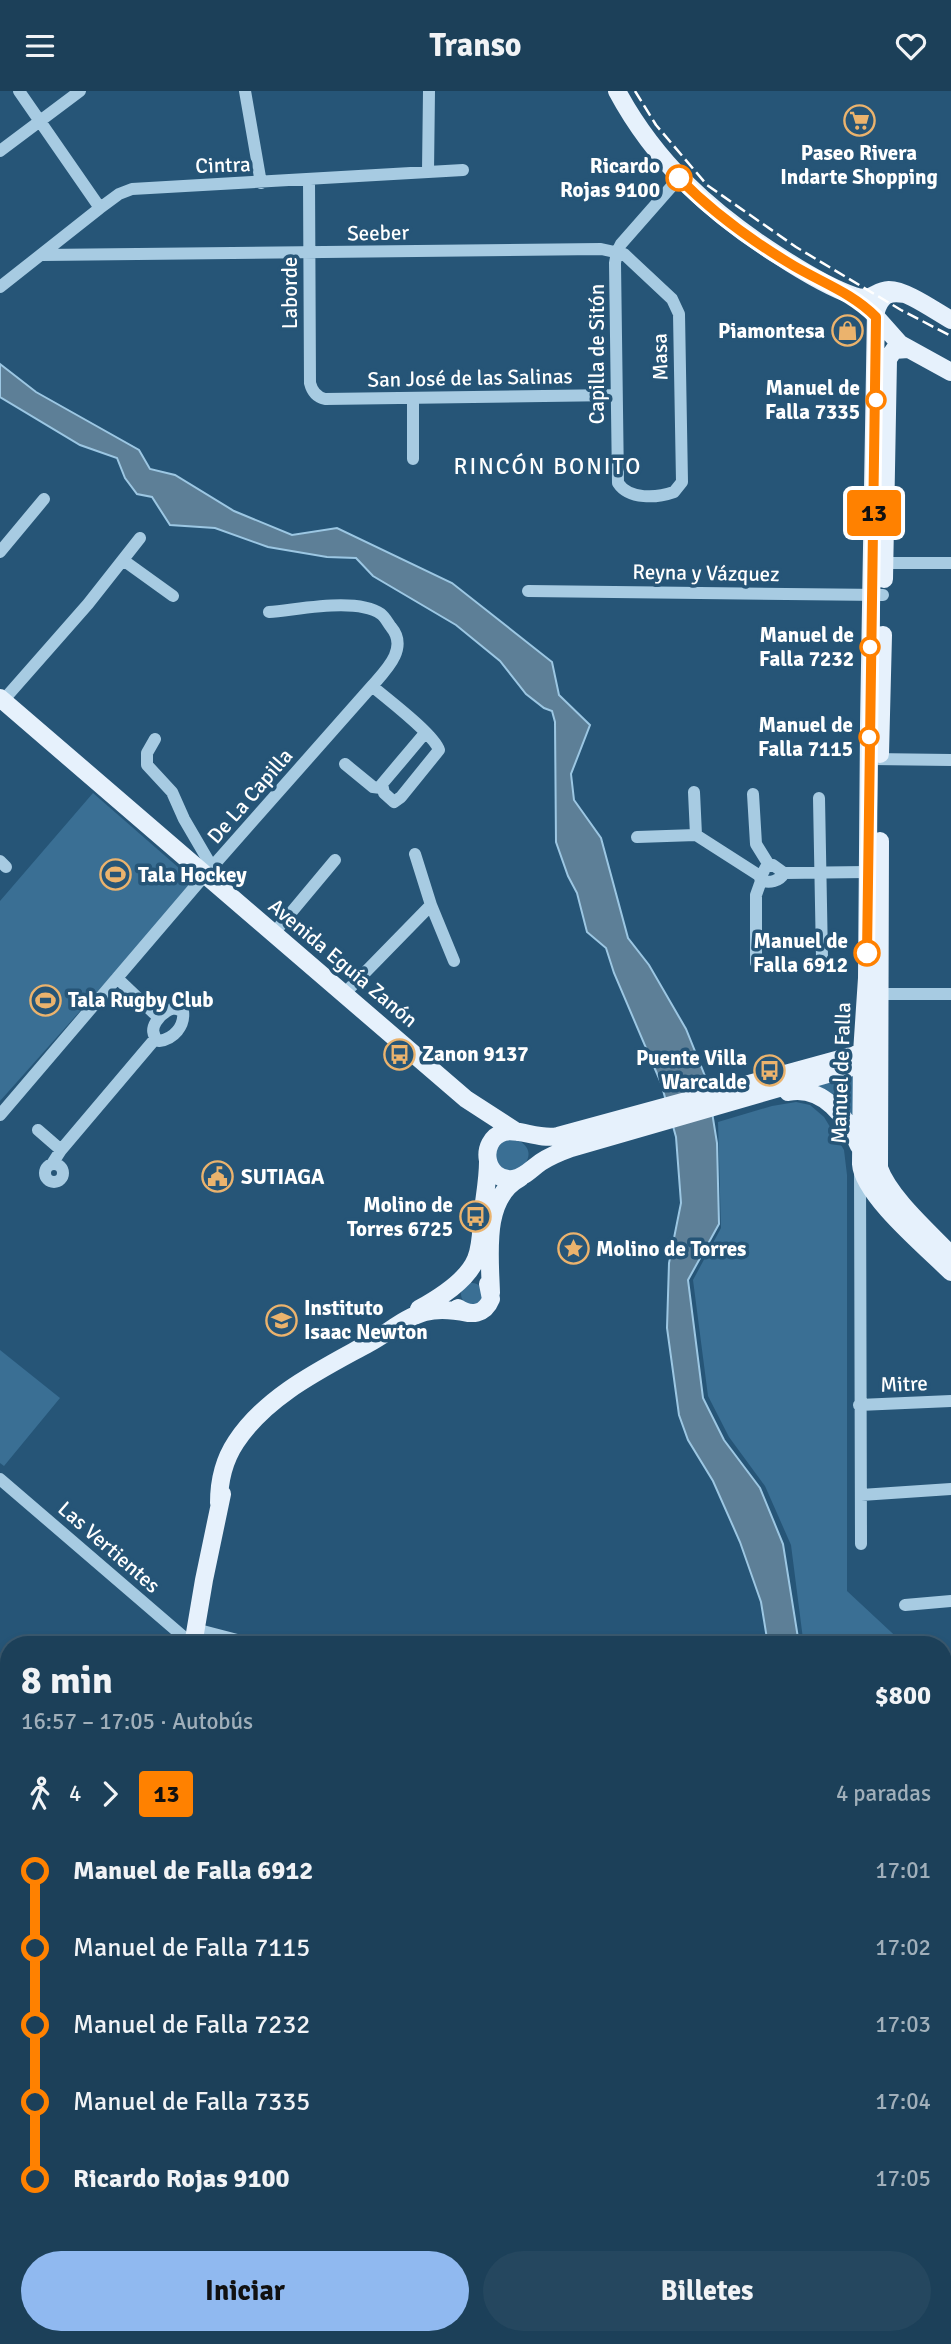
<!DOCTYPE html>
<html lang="es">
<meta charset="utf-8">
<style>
body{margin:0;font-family:Signika,sans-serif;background:#25475f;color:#f1f3f6;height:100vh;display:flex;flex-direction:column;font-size:26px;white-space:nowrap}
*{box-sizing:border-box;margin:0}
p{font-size:23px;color:#a0afba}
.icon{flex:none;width:38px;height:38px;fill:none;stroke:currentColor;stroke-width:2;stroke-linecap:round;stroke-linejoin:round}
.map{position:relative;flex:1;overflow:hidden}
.drawer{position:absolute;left:0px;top:1545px;width:952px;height:709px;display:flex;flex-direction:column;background:#1c4059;border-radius:28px 28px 0 0;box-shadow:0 4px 10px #0003,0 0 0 2px #3a596f}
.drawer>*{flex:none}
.badge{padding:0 14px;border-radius:5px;font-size:24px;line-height:46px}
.map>.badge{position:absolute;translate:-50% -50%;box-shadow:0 0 0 4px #fff}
.legs{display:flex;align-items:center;gap:10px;height:77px;padding:0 21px;font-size:23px}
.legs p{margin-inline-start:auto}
.overview{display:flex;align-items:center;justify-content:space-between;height:119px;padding:0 21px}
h1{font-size:38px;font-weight:700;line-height:52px}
.primary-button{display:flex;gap:14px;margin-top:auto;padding:14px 21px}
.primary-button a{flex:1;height:80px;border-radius:42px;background:#90b9f0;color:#111;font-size:28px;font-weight:700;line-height:80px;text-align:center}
.primary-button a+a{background:#25475f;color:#f1f3f6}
ul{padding:0 21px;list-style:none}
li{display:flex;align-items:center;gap:24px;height:77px;font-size:26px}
li i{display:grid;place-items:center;width:10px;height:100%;margin:0 9px;background:currentColor}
li i::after{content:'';width:18px;height:18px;margin:-9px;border:5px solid;border-radius:50%;background:#1c4059}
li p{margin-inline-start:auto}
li:first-child i{background:linear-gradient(#0000 50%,currentColor 0)}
li:last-child i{background:linear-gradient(currentColor 50%,#0000 0)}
header{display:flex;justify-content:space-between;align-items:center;height:91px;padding:0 21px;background:#1c4059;font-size:32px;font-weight:700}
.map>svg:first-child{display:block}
.green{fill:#3a6f94}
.water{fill:#5d7f97;stroke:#9cc7e3;stroke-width:2}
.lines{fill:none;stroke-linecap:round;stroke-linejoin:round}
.stream{stroke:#9cc7e3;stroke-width:2.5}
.canal{stroke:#5d7f97;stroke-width:10}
.minor{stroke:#a7cbe2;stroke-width:12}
.major{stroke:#e6f1fc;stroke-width:18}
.rail{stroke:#fff;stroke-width:2.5;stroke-dasharray:12 5;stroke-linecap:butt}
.line-1-casing{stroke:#fff;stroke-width:16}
.line-1{stroke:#ff8100;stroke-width:10}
.stop-1-dot{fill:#fff;stroke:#ff8100;stroke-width:3.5}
.labels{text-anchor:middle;stroke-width:7;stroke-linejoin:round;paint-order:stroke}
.poi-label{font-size:21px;font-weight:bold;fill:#fff;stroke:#265577;text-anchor:start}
.street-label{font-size:21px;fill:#fff;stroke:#265577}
.stop-label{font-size:21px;font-weight:bold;fill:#fff;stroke:#265577;text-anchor:end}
.neighbourhood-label{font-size:23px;letter-spacing:2px;fill:#fff;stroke:#265577}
</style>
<header><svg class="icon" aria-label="menu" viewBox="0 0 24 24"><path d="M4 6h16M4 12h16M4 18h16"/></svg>Transo<svg class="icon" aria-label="heart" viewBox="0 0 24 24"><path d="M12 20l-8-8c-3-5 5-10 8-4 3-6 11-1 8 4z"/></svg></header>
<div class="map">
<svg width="951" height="2253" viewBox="0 0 951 2253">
<rect width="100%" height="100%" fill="#265577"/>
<path class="green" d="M 93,702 L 195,791 L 0,1010 L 0,810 Z
M 855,979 L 856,1038 L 813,994 Z
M 796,1011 L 810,1014 L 824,1026 L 844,1059 L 847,1084 L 847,1500 L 905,1554 L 806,1554 L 803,1548 L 791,1454 L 765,1395 L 729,1346 L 708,1305 L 693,1189 L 721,1137 L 718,1031 L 772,1015 Z
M 504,1049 L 518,1049 C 534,1058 530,1070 518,1081 L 499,1078 L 494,1062 Z
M461 1203a11 11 0 1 1 22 0a11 11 0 1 1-22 0Z
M 0,1259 L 60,1307 L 4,1375 L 0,1372 Z
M 943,1590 L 951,1597 L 951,1720 L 943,1715 Z
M 0,1596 L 9,1603 L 9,1858 L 0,1866 Z"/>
<path class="water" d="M 0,273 L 36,301 L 139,359 L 150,378 L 175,384 L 234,420 L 292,444 L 337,437 L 452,492 L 552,571 L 559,604 L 590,634 L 571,683 L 574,709 L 601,747 L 628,847 L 649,874 L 686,938 L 707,990 L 717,1052 L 719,1133 L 688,1189 L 703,1307 L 724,1349 L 760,1397 L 783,1453 L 798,1547 L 802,1554 L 768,1554 L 761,1511 L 740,1451 L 713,1390 L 688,1349 L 679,1324 L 667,1237 L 669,1172 L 681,1112 L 676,1046 L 661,992 L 614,882 L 606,857 L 587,841 L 577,802 L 568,785 L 556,751 L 555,631 L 552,620 L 544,617 L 526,603 L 500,570 L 456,534 L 373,485 L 356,467 L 327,466 L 268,456 L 215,437 L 170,434 L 152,406 L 137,403 L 125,387 L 117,367 L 80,354 L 0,306 Z
M 943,1722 L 951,1727 L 951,1767 L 943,1764 Z"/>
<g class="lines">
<path class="stream" d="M 474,2245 L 474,2253"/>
<path class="canal" d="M 0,1593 L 9,1600
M 46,2253 L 54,2245"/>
<path class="minor" d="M 19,0 L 100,117
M 245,0 L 261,92
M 0,60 L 80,0
M 428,80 L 429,0
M 309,89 L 310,292 C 312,300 316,306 325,308 L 616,304
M 42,164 L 601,158 L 624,163 L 672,208 L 679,223 L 682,391 L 674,401 C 657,407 629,409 618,392 L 615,172 L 617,161 L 621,153 L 679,87
M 0,196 L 100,117 L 119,103 L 132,98 L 463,79
M 413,307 L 413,368
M 0,461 L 44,408
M 123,469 L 173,505
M 878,472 L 951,472
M 528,500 L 883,504
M 372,595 C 387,608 434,643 439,659 L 401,706 L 394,711 L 384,702 L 382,693 L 425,642
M 0,613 L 88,513 L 140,447
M 155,648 L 147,662 L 147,674 L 172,701 L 184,728 L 212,776
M 872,668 L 951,669
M 345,673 L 373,696 L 381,697
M 694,701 L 696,744
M 753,703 L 756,753 L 769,774
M 819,707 L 822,867
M 637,746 L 696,744 L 760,785
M 415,763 L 431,814 L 454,870
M 0,770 L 6,776
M 784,782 C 780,790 769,793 761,789 L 760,787 L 766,776 L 773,774 L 784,782 L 867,781
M 274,842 L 335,769
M 756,872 L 756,804 L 761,790
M 117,887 L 159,927
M 344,903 L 431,814
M 879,903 L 951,903
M 174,917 L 183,920 C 185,935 174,948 159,950 C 144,939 161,921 174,917 Z
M 0,1024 L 205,784 L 372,595 C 386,579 409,557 391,536 C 388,532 385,526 381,523 C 356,506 298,519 269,521
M 38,1039 L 61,1059
M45 1082a9 9 0 1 1 18 0a9 9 0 1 1-18 0Z
M 52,1073 L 61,1059 L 155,948
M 860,1079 L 861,1453
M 859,1314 L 951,1310
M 0,1388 L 193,1554
M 861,1404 L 951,1398
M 905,1514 L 951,1510
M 195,1538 L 256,1554
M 0,1912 L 9,1903
M 0,2008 L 9,1997
M 943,2111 L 951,2108
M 244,2245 L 256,2253
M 583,2245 L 584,2253
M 676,2245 L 677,2253
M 880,2245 L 891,2253
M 10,2253 L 19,2245
M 82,2253 L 89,2245
M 192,2253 L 199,2245
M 777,2253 L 786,2245
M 829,2253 L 831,2245"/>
<path class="major" d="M 617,0 C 655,71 711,122 779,165 C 802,180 828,196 854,205 C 872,211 874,200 889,199 C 906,199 935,220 951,229
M 904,203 C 888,200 881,205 876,220 L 869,635 L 867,887 L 862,962 L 861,1073 C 863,1104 928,1158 951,1181
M 876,226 L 900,253 L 951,281
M 884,488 L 888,268 L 894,259 L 908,258
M 0,607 L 466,1008 L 517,1041
M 880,663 L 883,544
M 880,750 L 879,1077 C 889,1106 929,1141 951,1164
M 862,962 L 558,1045 C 539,1049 518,1037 504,1041 C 477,1050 485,1091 513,1088 C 524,1087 532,1077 541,1071 C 550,1065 560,1061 571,1057 L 862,973 L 869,969
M 788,1001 C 823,994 847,1026 859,1055
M 491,1202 C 490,1165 482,1107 520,1087
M 458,1217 C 471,1226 485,1223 491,1208 L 488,1193
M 419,1218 C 439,1207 467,1190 476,1168 C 482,1153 481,1135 483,1119 C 485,1103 488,1087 488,1071
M 219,1412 C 219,1391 224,1369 236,1351 C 267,1304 322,1278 369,1252 C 388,1242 405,1226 425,1221 C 440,1217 454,1219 468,1222
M 193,1554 L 204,1489 L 222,1403
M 0,1888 L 9,1879"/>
<path class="rail" d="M 635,0 L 656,34 L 707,94 L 796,156 L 901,219 L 951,245"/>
</g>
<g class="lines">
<defs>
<path id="line-1" d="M 679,87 C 713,122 752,150 794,175 C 823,192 852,202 876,226 L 867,862"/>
</defs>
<use href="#line-1" class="line-1-casing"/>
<use href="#line-1" class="line-1"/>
</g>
<defs>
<symbol id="supermarket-ring" viewBox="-11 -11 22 22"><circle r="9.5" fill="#265577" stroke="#ebb36d" stroke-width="1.5"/><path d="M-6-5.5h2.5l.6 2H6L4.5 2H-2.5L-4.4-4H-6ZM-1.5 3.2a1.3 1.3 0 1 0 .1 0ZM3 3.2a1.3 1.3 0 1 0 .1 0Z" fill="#ebb36d"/></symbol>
<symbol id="shop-ring" viewBox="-11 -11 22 22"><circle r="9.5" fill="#265577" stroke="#ebb36d" stroke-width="1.5"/><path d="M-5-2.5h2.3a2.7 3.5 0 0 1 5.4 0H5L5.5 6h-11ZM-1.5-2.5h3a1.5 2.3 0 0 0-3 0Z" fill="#ebb36d"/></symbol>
<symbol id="stadium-ring" viewBox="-11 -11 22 22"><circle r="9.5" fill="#265577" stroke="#ebb36d" stroke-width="1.5"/><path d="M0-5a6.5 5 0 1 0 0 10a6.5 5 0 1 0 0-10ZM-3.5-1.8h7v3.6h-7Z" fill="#ebb36d"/></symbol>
<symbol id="bus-ring" viewBox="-11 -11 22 22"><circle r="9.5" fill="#265577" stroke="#ebb36d" stroke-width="1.5"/><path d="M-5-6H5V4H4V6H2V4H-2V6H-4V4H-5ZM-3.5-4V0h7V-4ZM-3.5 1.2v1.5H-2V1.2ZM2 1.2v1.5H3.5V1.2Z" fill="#ebb36d"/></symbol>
<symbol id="civic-ring" viewBox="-11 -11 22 22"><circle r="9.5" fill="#265577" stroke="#ebb36d" stroke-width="1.5"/><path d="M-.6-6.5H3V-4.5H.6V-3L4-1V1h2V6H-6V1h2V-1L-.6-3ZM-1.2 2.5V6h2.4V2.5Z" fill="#ebb36d"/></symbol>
<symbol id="sight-ring" viewBox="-11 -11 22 22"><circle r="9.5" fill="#265577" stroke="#ebb36d" stroke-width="1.5"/><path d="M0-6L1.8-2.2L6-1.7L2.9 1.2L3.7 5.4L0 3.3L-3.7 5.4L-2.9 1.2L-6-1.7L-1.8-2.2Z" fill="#ebb36d"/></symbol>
<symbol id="school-ring" viewBox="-11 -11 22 22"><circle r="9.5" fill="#265577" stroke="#ebb36d" stroke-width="1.5"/><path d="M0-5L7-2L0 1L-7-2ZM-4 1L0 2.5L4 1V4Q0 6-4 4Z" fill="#ebb36d"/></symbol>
</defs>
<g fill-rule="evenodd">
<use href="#supermarket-ring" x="842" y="12" width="35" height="35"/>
<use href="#shop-ring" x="830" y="222" width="35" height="35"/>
<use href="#stadium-ring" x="98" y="766" width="35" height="35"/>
<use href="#stadium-ring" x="28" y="892" width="35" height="35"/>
<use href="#bus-ring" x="382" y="946" width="35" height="35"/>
<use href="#bus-ring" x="752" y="962" width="35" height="35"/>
<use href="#civic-ring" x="200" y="1068" width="35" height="35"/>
<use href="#bus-ring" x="458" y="1108" width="35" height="35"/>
<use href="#sight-ring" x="556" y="1140" width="35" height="35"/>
<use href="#school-ring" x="264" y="1212" width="35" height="35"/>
</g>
<g class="stop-1-dot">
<circle cx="679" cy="87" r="12"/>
<circle cx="876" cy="309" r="9"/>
<circle cx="870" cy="556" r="9"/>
<circle cx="869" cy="646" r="9"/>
<circle cx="867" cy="862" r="12"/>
</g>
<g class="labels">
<g class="poi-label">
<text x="859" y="69" text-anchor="middle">Paseo Rivera<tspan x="859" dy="24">Indarte Shopping</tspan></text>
<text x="825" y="247" text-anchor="end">Piamontesa</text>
<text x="138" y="791">Tala Hockey</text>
<text x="68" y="916">Tala Rugby Club</text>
<text x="422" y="970">Zanon 9137</text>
<text x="747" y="974" text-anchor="end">Puente Villa<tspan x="747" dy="24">Warcalde</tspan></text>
<text x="241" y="1093">SUTIAGA</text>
<text x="453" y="1121" text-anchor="end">Molino de<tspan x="453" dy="24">Torres 6725</tspan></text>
<text x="596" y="1165">Molino de Torres</text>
<text x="304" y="1224">Instituto<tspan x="304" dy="24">Isaac Newton</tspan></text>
</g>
<g class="street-label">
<text transform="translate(223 74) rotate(-2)" y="7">Cintra</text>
<text transform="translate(378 142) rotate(-1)" y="7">Seeber</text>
<text transform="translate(290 202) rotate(-90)" y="7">Laborde</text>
<text transform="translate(597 263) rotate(-90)" y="7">Capilla de Sitón</text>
<text transform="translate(660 266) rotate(-91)" y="7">Masa</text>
<text transform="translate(470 287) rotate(-1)" y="7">San José de las Salinas</text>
<text transform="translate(706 482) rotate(1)" y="7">Reyna y Vázquez</text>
<text transform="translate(250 705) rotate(-49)" y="7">De La Capilla</text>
<text transform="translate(343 872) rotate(40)" y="7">Avenida Eguía Zanón</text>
<text transform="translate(841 982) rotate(-88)" y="7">Manuel de Falla</text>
<text transform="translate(904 1293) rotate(-2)" y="7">Mitre</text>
<text transform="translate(109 1456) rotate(41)" y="7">Las Vertientes</text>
</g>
<g class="stop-label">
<text x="660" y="82">Ricardo<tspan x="660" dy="24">Rojas 9100</tspan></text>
<text x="860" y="304">Manuel de<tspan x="860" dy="24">Falla 7335</tspan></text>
<text x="854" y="551">Manuel de<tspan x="854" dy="24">Falla 7232</tspan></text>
<text x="853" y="641">Manuel de<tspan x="853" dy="24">Falla 7115</tspan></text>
<text x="848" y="857">Manuel de<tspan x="848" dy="24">Falla 6912</tspan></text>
</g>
<g class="neighbourhood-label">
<text x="548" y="383">RINCÓN BONITO</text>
</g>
</g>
</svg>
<b class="badge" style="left:874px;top:422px;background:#ff8100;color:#111">13</b>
<section class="drawer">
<div class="overview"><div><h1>8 min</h1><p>16:57 – 17:05 · Autobús</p></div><b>$800</b></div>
<div class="legs"><svg class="icon" aria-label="walk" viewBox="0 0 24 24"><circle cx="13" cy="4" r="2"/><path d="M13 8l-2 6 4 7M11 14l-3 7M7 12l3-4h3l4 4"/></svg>4<svg class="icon" aria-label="forward" viewBox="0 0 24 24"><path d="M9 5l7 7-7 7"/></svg><b class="badge" style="background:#ff8100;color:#111">13</b><p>4 paradas</p></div>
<ul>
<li><i style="color:#ff8100"></i><b>Manuel de Falla 6912</b><p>17:01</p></li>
<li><i style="color:#ff8100"></i><span>Manuel de Falla 7115</span><p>17:02</p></li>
<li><i style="color:#ff8100"></i><span>Manuel de Falla 7232</span><p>17:03</p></li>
<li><i style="color:#ff8100"></i><span>Manuel de Falla 7335</span><p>17:04</p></li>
<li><i style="color:#ff8100"></i><b>Ricardo Rojas 9100</b><p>17:05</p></li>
</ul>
<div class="primary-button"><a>Iniciar</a><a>Billetes</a></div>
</section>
</div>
